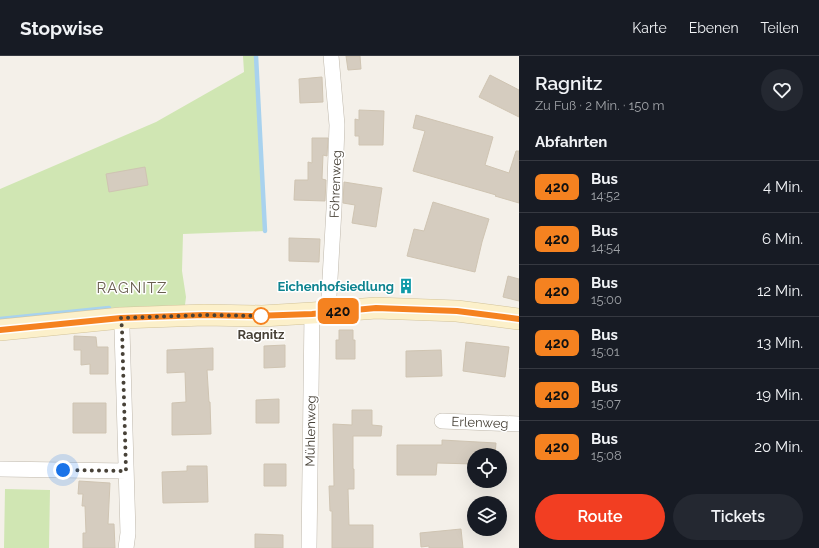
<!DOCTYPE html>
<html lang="de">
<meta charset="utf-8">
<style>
body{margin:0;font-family:Raleway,sans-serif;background:#242831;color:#f1f3f6;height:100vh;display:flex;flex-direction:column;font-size:15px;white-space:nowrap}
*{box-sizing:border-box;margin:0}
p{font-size:13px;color:#9ea1a6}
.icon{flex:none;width:22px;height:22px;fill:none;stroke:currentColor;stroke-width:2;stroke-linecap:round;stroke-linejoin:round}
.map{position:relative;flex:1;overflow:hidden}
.panel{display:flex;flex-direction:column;background:#171b24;width:300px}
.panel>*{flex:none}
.badge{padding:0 8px;border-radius:6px;font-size:14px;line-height:26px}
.fabs{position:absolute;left:467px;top:392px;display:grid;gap:8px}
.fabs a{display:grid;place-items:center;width:40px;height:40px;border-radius:50%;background:#171b24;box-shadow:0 4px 16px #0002;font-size:20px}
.you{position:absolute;width:20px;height:20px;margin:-10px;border:3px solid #fff;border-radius:50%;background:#1a73e8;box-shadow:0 0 0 6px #1a73e833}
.map>.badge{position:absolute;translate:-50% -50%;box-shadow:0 0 0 2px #fff}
h2{padding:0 16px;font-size:15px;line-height:36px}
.round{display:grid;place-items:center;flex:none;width:42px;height:42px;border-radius:21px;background:#242831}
.summary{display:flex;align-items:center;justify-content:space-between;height:68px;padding:0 16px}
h1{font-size:19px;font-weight:600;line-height:30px}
.cta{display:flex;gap:8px;margin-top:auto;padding:8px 16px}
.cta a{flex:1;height:46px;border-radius:24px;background:#f23e22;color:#fff;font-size:16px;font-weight:600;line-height:46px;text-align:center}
.cta a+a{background:#242831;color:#f1f3f6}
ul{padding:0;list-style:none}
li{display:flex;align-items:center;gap:12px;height:52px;padding:0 16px;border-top:1px solid #363941}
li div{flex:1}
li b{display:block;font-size:15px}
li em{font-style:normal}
li .badge{min-width:44px;font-weight:700;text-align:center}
header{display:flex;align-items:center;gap:24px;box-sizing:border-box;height:56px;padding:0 20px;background:#171b24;border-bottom:1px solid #363941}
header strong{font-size:19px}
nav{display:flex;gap:22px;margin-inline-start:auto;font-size:14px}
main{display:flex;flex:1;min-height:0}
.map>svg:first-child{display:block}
.green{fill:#d0e6b3}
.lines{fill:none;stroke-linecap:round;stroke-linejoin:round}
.stream{stroke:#a8d2ee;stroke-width:4.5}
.building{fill:#d5ccbf;stroke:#cfc4b2}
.street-casing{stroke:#bfb8ac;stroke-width:16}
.secondary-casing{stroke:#d2c39a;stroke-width:22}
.street{stroke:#fff;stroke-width:15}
.secondary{stroke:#fcf0ca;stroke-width:21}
.line-casing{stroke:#fff;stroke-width:9}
.line{stroke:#f58220;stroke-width:6}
.walk{stroke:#474137;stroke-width:4;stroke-dasharray:0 7.2}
.stop-dot{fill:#fff;stroke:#f58220;stroke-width:2}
.labels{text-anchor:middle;stroke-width:3;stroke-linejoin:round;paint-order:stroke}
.street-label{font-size:13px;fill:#474137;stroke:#fff}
.culture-label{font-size:13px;font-weight:bold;fill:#0d838f;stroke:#fff;text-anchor:end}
.stop-label{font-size:13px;font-weight:bold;fill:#474137;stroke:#fff}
.quarter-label{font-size:15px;letter-spacing:1px;fill:#695e4f;stroke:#fff}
</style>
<header>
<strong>Stopwise</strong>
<nav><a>Karte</a><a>Ebenen</a><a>Teilen</a></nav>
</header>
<main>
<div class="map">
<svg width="519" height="492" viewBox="0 0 519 492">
<rect width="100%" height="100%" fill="#f4f0e9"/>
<path class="green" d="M 243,0 L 256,0 L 265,175 L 183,178 L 182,215 L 186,241 L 185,249 L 109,252 L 0,263 L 0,133 L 156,66 L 244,16 Z
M 5,433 L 50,434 L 49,492 L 4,492 Z"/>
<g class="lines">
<path class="stream" d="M 256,0 L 265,175
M 0,263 L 109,252"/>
</g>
<path class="building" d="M 346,0 L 360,0 L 361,13 L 348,14 Z
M 490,19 L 519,34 L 519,61 L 479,41 Z
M 322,21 L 323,46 L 300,47 L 299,23 Z
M 359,54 L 384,55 L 383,89 L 359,89 L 359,80 L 355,80 L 355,63 L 359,64 Z
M 416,59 L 493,81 L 485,109 L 509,117 L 516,95 L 519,95 L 519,147 L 495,140 L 496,139 L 413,115 L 425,75 L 413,72 Z
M 312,82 L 328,82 L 327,100 L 323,99 L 322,123 L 326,124 L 325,145 L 294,144 L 295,124 L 308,124 L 308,106 L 312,107 Z
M 145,111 L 148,129 L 109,136 L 106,118 Z
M 344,126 L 382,132 L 376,171 L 352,167 L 355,149 L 343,147 Z
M 433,146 L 489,163 L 482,186 L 475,216 L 407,200 L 414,173 L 424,175 Z
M 289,182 L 320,183 L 319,206 L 289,205 Z
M 508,220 L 519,223 L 519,245 L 503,241 Z
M 339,274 L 353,274 L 353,284 L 355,284 L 355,303 L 336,303 L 336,284 L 339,284 Z
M 74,280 L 96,281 L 97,291 L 108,291 L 108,318 L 90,318 L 90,308 L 81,309 L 81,294 L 74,294 Z
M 466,286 L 509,291 L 505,321 L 463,315 Z
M 285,289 L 285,311 L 264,312 L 264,290 Z
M 213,292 L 213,314 L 207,314 L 209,346 L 210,346 L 211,378 L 172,379 L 172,347 L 186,346 L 185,316 L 167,317 L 167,294 Z
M 441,294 L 442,320 L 406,321 L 406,295 Z
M 279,343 L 279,367 L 256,367 L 256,344 Z
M 73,347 L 106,347 L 106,377 L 73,377 Z
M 352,354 L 372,354 L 372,369 L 382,370 L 381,380 L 353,380 L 353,413 L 354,413 L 354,433 L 348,433 L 349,469 L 373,469 L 373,492 L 332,492 L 332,455 L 330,455 L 329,430 L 334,430 L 333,368 L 352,369 Z
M 442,384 L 496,387 L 495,399 L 474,399 L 474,408 L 437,407 L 436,419 L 397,419 L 397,389 L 442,389 Z
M 264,408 L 286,408 L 286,430 L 264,430 Z
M 187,410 L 207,410 L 208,446 L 163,447 L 162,416 L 187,415 Z
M 79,425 L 110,427 L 108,468 L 114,468 L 115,492 L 83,492 L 83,477 L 86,477 L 85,450 L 82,450 L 83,438 L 78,438 Z
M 461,473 L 463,492 L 429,492 L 429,490 L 421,491 L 420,477 Z
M 255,478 L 283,479 L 283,492 L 255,492 Z"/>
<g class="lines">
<defs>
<path id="street" d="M 331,0 L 337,69 L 334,153 L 329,240 L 331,255
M 121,262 L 122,273 L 128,477 L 126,492
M 442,365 L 519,368
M 0,413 L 126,415
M 309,492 L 312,257"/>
<path id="secondary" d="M 0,274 L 121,262 L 204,259 L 262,260 L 312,257 L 376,252 L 457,255 L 519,263"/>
</defs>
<use href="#street" class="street-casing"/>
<use href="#secondary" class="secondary-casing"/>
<use href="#street" class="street"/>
<use href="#secondary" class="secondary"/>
</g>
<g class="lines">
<defs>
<path id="line" d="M 0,274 L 121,262 L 204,259 L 252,260 L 312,258 L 376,252 L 457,255 L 519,263"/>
</defs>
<use href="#line" class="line-casing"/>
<use href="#line" class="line"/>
<path class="walk" d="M 63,414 L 126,415 L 122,273 L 121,262 L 204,259 L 262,260 L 261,260"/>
</g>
<defs>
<symbol id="building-bare" viewBox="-9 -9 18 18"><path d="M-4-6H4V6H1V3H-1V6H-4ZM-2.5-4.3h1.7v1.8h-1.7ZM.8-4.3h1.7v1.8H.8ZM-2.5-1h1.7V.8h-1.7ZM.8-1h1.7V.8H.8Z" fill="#0f9aa8" stroke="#fff" stroke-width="2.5" paint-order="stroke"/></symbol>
</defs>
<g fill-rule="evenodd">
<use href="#building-bare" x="395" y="219" width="22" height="22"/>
</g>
<circle class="stop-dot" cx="261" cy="260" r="8"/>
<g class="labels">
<g class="street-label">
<text transform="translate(335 128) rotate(-88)" y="5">Föhrenweg</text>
<text transform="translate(480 366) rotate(2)" y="5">Erlenweg</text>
<text transform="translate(310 375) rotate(-89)" y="5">Mühlenweg</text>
</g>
<g class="culture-label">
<text x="394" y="235">Eichenhofsiedlung</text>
</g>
<g class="stop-label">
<text x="261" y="283">Ragnitz</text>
</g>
<g class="quarter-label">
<text x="132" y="237">RAGNITZ</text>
</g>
</g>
</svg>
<div class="fabs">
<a><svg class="icon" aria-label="locate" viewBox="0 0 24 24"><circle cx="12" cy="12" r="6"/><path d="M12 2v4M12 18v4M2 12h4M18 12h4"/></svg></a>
<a><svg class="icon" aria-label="layers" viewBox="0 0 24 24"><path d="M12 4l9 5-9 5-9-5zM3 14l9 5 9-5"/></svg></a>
</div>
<div class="you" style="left:63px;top:414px"></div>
<b class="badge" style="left:338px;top:255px;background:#f58220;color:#111">420</b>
</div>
<section class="panel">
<div class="summary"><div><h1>Ragnitz</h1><p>Zu Fuß · 2 Min. · 150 m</p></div><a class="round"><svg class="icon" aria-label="heart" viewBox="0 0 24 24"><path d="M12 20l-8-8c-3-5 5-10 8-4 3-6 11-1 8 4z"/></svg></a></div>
<h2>Abfahrten</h2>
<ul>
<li><span class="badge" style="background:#f58220;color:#111">420</span><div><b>Bus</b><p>14:52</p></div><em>4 Min.</em></li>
<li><span class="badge" style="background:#f58220;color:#111">420</span><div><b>Bus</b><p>14:54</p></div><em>6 Min.</em></li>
<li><span class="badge" style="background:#f58220;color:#111">420</span><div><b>Bus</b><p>15:00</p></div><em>12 Min.</em></li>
<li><span class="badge" style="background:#f58220;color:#111">420</span><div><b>Bus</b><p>15:01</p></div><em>13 Min.</em></li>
<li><span class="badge" style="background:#f58220;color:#111">420</span><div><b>Bus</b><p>15:07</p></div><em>19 Min.</em></li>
<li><span class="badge" style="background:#f58220;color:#111">420</span><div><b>Bus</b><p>15:08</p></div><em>20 Min.</em></li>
</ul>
<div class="cta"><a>Route</a><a>Tickets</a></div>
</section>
</main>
